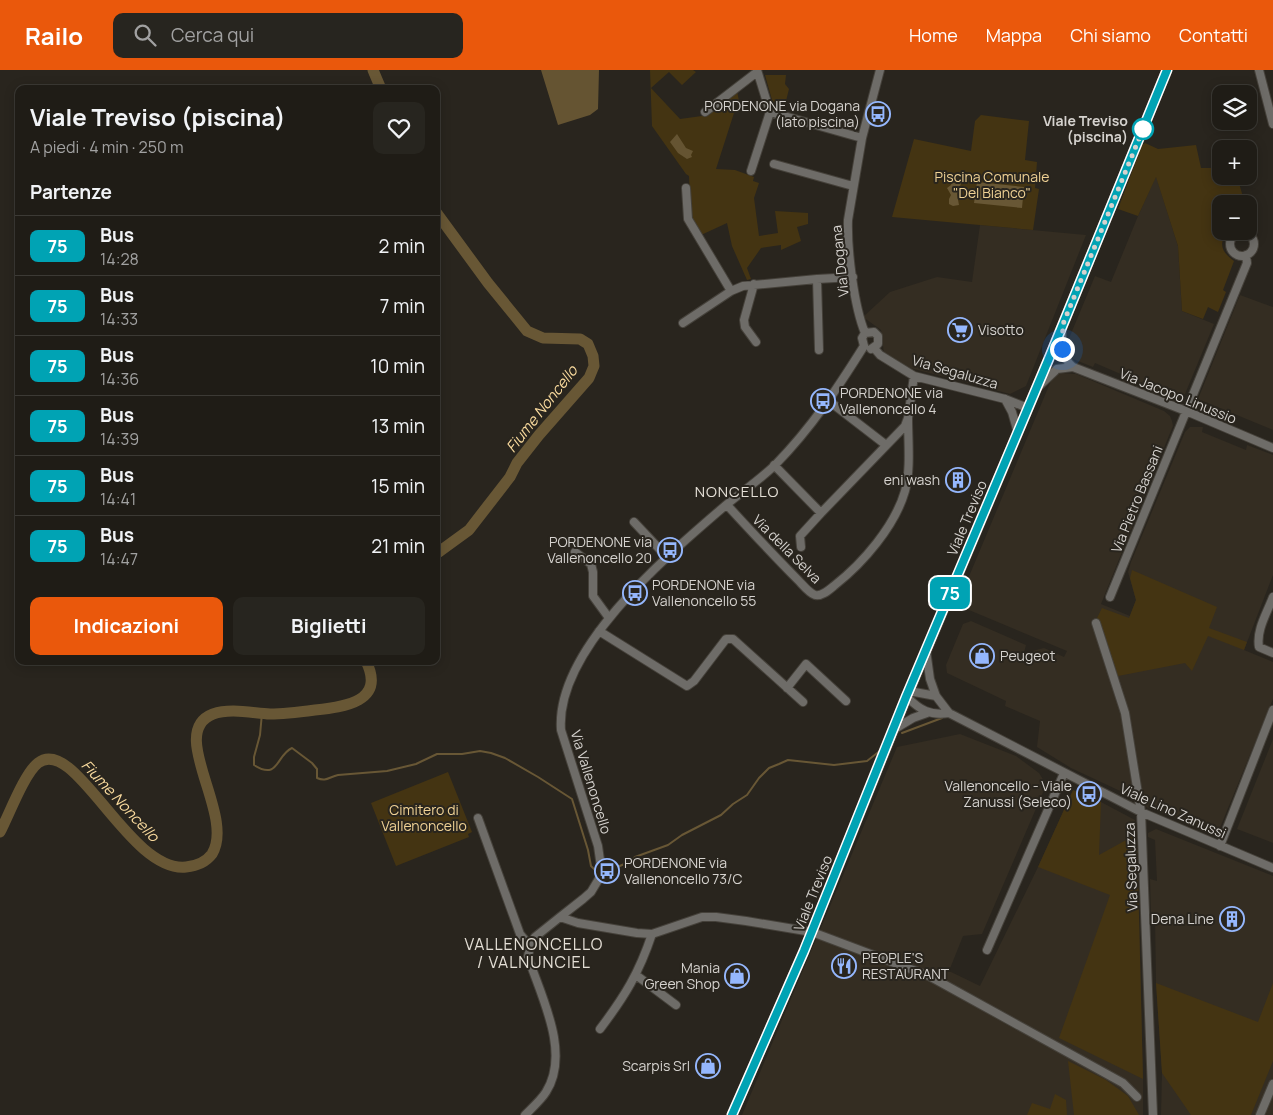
<!DOCTYPE html>
<html lang="it">
<meta charset="utf-8">
<style>
body{margin:0;font-family:Manrope,sans-serif;background:#27251f;color:#f1f3f6;height:100vh;display:flex;flex-direction:column;font-size:19px;white-space:nowrap}
*{box-sizing:border-box;margin:0}
p{font-size:16px;color:#a1a1a1}
.icon{flex:none;width:28px;height:28px;fill:none;stroke:currentColor;stroke-width:2;stroke-linecap:round;stroke-linejoin:round}
.map{position:relative;flex:1;overflow:hidden}
.drawer{position:absolute;left:15px;top:15px;width:425px;height:580px;display:flex;flex-direction:column;background:#1f1c16;border-radius:10px;box-shadow:0 2px 12px #0003,0 0 0 1px #3c3a35}
.drawer>*{flex:none}
.badge{padding:0 10px;border-radius:8px;font-size:18px;line-height:32px}
.fabs{position:absolute;left:1212px;top:15px;display:grid;gap:10px}
.fabs a{display:grid;place-items:center;width:45px;height:45px;border-radius:10px;background:#1f1c16;box-shadow:0 2px 12px #0003,0 0 0 1px #3c3a35;font-size:25px}
.you{position:absolute;width:25px;height:25px;margin:-12px;border:4px solid #fff;border-radius:50%;background:#1a73e8;box-shadow:0 0 0 8px #1a73e833}
.map>.badge{position:absolute;translate:-50% -50%;box-shadow:0 0 0 2px #fff}
h2{padding:0 15px;font-size:19px;line-height:45px}
.round{display:grid;place-items:center;flex:none;width:52px;height:52px;border-radius:10px;background:#27251f}
.summary{display:flex;align-items:center;justify-content:space-between;height:85px;padding:0 15px}
h1{font-size:24px;font-weight:700;line-height:38px}
.action{display:flex;gap:10px;margin-top:auto;padding:10px 15px}
.action a{flex:1;height:58px;border-radius:10px;background:#ea580c;color:#fff;font-size:20px;font-weight:700;line-height:58px;text-align:center}
.action a+a{background:#27251f;color:#f1f3f6}
ul{padding:0;list-style:none}
li{display:flex;align-items:center;gap:15px;height:60px;padding:0 15px;border-top:1px solid #3c3a35}
li div{flex:1}
li b{display:block;font-size:19px}
li em{font-style:normal}
li .badge{min-width:55px;font-weight:700;text-align:center}
header{display:flex;align-items:center;gap:30px;box-sizing:border-box;height:70px;padding:0 25px;background:#ea580c;color:#fff}
header strong{font-size:24px}
nav{display:flex;gap:28px;margin-inline-start:auto;font-size:18px}
.search{width:350px;height:45px;background:#27251f;display:flex;align-items:center;gap:12px;box-sizing:border-box;padding:0 18px;border-radius:10px;color:#a1a1a1;font-size:19px}
.map>svg:first-child{display:block}
.built{fill:#342d22}
.green{fill:#443412}
.forest{fill:#655432}
.water{fill:#685735}
.lines{fill:none;stroke-linecap:round;stroke-linejoin:round}
.stream{stroke:#685735;stroke-width:2}
.river{stroke:#685735;stroke-width:11}
.minor-casing{stroke:#45413a;stroke-width:10}
.major-casing{stroke:#45413a;stroke-width:11}
.minor{stroke:#6e6c68;stroke-width:8}
.major{stroke:#b6b2ab;stroke-width:9}
.line-casing{stroke:#fff;stroke-width:11}
.line{stroke:#00a3b4;stroke-width:8}
.walk{stroke:#d5d2ce;stroke-width:5;stroke-dasharray:0 9}
.stop-dot{fill:#fff;stroke:#00a3b4;stroke-width:2.5}
.labels{text-anchor:middle;stroke-width:4;stroke-linejoin:round;paint-order:stroke}
.poi-label{font-size:14px;fill:#d5d2ce;stroke:#29251e;text-anchor:end}
.stop-label{font-size:14px;font-weight:bold;fill:#d5d2ce;stroke:#29251e;text-anchor:end}
.park-label{font-size:14px;fill:#efd194;stroke:#29251e}
.street-label{font-size:14px;fill:#d5d2ce;stroke:#29251e}
.water-label{font-size:15px;font-style:italic;fill:#fadb9e;stroke:#29251e}
.neighbourhood-label{font-size:15px;letter-spacing:1px;fill:#e4dfd6;stroke:#29251e}
.quarter-label{font-size:16px;letter-spacing:1px;fill:#e4dfd6;stroke:#29251e}
</style>
<header>
<strong>Railo</strong>
<div class="search"><svg class="icon" aria-label="search" viewBox="0 0 24 24"><circle cx="10" cy="10" r="6"/><path d="M15 15l6 6"/></svg>Cerca qui</div>
<nav><a>Home</a><a>Mappa</a><a>Chi siamo</a><a>Contatti</a></nav>
</header>
<div class="map">
<svg width="1273" height="1045" viewBox="0 0 1273 1045">
<rect width="100%" height="100%" fill="#29251e"/>
<path class="built" d="M 1156,106 L 1178,176 L 1182,241 L 1214,254 L 1185,324 L 1175,330 L 1169,329 L 1143,318 L 1144,314 L 1095,293 L 1093,297 L 1073,289 L 1065,278 L 1095,206 L 1111,212 L 1138,146 Z
M 980,155 L 1086,165 L 1026,316 L 1010,324 L 910,298 L 884,284 L 881,260 L 863,247 L 890,222 L 937,207 L 972,212 Z
M 1240,225 L 1273,237 L 1273,360 L 1198,329 Z
M 1061,303 L 1076,304 L 1164,341 L 1170,346 L 1172,351 L 1173,356 L 1170,363 L 1101,534 L 1130,546 L 1136,530 L 1128,502 L 1131,492 L 1185,362 L 1190,357 L 1203,357 L 1202,362 L 1246,380 L 1247,375 L 1273,385 L 1273,505 L 1244,580 L 1273,592 L 1273,629 L 1219,760 L 1212,761 L 1148,738 L 1133,727 L 1071,698 L 1037,677 L 1040,651 L 1005,636 L 1006,631 L 947,603 L 946,595 L 963,554 L 971,551 L 1026,575 L 1024,583 L 1044,578 L 1064,587 L 1067,581 L 957,535 L 1053,306 Z
M 960,664 L 1016,686 L 1039,703 L 1044,711 L 1044,720 L 982,864 L 963,866 L 949,901 L 980,916 L 1038,797 L 1073,720 L 1101,732 L 1135,750 L 1137,764 L 1143,1009 L 1143,1045 L 742,1045 L 897,677 Z
M 1273,669 L 1273,773 L 1237,759 Z
M 1156,759 L 1273,806 L 1273,1045 L 1161,1045 L 1162,1002 L 1156,913 L 1155,846 L 1151,845 L 1150,809 L 1157,811 L 1155,770 L 1148,767 L 1148,763 Z"/>
<path class="green" d="M 650,0 L 693,0 L 696,2 L 682,15 L 669,2 L 651,18 L 680,49 L 709,45 L 737,21 L 739,31 L 731,33 L 734,43 L 716,99 L 735,100 L 754,107 L 753,111 L 759,113 L 754,128 L 759,166 L 778,163 L 775,141 L 808,143 L 808,154 L 797,157 L 801,171 L 781,180 L 781,175 L 761,178 L 747,198 L 751,209 L 747,210 L 732,176 L 727,153 L 701,165 L 691,146 L 689,106 L 686,104 L 652,56 Z
M 765,5 L 786,5 L 785,14 L 789,19 L 784,39 L 774,37 Z
M 981,45 L 1029,51 L 1025,90 L 1037,92 L 1035,118 L 1039,119 L 1033,160 L 892,147 L 914,69 L 971,81 L 975,51 Z
M 1145,73 L 1158,79 L 1196,75 L 1201,98 L 1221,98 L 1221,106 L 1237,106 L 1245,134 L 1221,134 L 1221,161 L 1229,161 C 1217,174 1222,182 1234,191 L 1223,220 L 1226,222 L 1218,242 L 1208,237 L 1203,249 L 1182,241 L 1178,176 L 1156,107 L 1138,146 L 1118,139 L 1142,75 Z
M 1132,500 L 1217,537 L 1209,558 L 1247,572 L 1244,580 L 1208,566 L 1192,601 L 1185,593 L 1118,606 L 1097,548 L 1102,538 L 1129,548 L 1136,530 L 1130,508 Z
M 448,702 L 472,762 L 468,764 L 469,767 L 396,796 L 371,733 Z
M 1073,720 L 1101,732 L 1099,785 L 1137,764 L 1143,1009 L 1059,968 L 1110,825 L 1038,797 Z
M 1156,913 L 1258,952 L 1273,913 L 1273,991 L 1251,1045 L 1191,1045 L 1162,1003 Z
M 1068,991 L 1106,1010 L 1128,1026 L 1139,1045 L 1074,1045 Z
M 1055,1024 L 1066,1030 L 1067,1045 L 1027,1045 L 1032,1033 L 1050,1039 Z"/>
<path class="forest" d="M 541,0 L 599,0 L 598,39 L 590,45 L 558,55 Z
M 677,64 L 686,78 L 693,81 L 691,85 L 692,87 L 687,89 L 678,83 L 670,72 Z"/>
<path class="water" d="M 955,108 L 962,111 L 957,124 L 959,135 L 953,136 L 949,134 L 949,129 L 951,125 L 947,118 L 951,115 L 952,112 L 955,112 Z
M 977,112 L 1024,117 L 1022,138 L 974,133 Z"/>
<g class="lines">
<path class="stream" d="M 262,643 L 260,665 L 254,687 L 254,695 C 279,711 276,685 292,678 L 312,693 L 317,699 L 317,708 C 326,712 329,707 338,705 L 387,701 L 416,694 L 437,684 L 462,684 L 480,681 L 491,683 L 505,688 L 538,707 L 572,729 L 588,780 L 591,796 L 595,800
M 902,663 L 942,648
M 608,801 L 629,792 L 635,787 L 668,775 L 682,765 L 721,745 L 733,734 L 747,725 L 759,708 L 769,698 L 779,694 L 788,690 L 834,695 L 867,691 L 881,680"/>
<path class="river" d="M 373,0 L 381,19
M 436,142 L 488,213 L 527,261 L 543,268 L 580,269 L 588,274 L 593,286 L 594,296 L 589,308 L 539,365 L 517,393 L 510,407 L 469,460 L 436,484
M 0,762 C 9,745 24,704 38,693 C 75,664 129,803 186,797 C 196,796 206,792 212,784 C 236,745 166,662 213,644 C 230,638 252,643 270,644 C 285,644 300,642 315,640 C 344,637 386,632 366,591"/>
<defs>
<path id="minor" d="M 1259,0 L 1273,54
M 705,42 L 757,2
M 770,42 L 862,68
M 774,94 L 853,116
M 751,101 L 770,42 L 757,0
M 686,118 L 688,149 L 731,221
M1230 174a12 12 0 1 1 24 0a12 12 0 1 1-24 0Z
M 817,209 L 819,280
M 754,214 L 744,250 L 745,257 L 756,272
M 683,253 L 731,221 L 743,216 L 817,209 L 853,207
M 1062,261 C 1061,276 1061,287 1073,297
M 865,263 L 874,262 L 878,266 L 878,274 L 871,279
M 864,276 L 862,268 L 865,263 C 854,236 847,180 848,150 L 862,68 L 880,0
M 874,278 L 880,285 L 914,306 L 1005,329 L 1028,338
M 1039,316 L 1057,299 L 1073,297 L 1186,341 L 1273,378
M 1005,329 L 1012,342 L 1018,363
M 829,331 L 886,375
M 774,395 L 821,443
M 727,435 C 750,460 774,486 798,510 C 803,515 809,523 815,525 C 822,527 830,519 835,515 C 863,493 895,456 905,421 C 911,400 908,370 908,348
M 634,452 L 667,487
M 801,477 L 800,466 L 821,443 L 905,356 L 908,348 L 914,306
M 575,482 L 591,494 L 593,502 L 593,526 L 609,548
M 1110,527 L 1247,193 L 1246,185
M 1273,527 C 1267,543 1256,560 1259,577 L 1273,583
M 1096,553 L 1125,643 L 1141,742 L 1153,1045
M 599,561 L 687,616 L 694,611 L 726,569 L 733,569 L 803,632
M 926,580 L 930,609 L 936,626 L 949,643 L 1141,742 L 1273,798
M 787,618 L 806,594 L 846,631
M 909,621 L 936,626
M 907,627 C 920,640 930,646 949,643
M 893,660 L 913,648 L 927,643
M 478,748 L 520,864 L 530,876
M 1220,776 L 1273,640
M 560,847 L 578,853 L 637,863 L 652,864 L 702,847 L 716,847 L 746,851 L 812,862 L 929,906 L 1123,1013 L 1137,1027
M 987,880 L 1064,703
M 636,905 L 676,935
M 600,959 C 625,926 639,903 652,864
M 525,1045 C 532,1038 541,1030 546,1022 C 571,983 541,926 528,887 L 530,876 L 535,867 L 560,847 L 583,829 L 591,822 L 600,807 L 601,797 L 598,776 L 561,660 C 555,579 669,484 726,435 C 743,421 761,409 776,394 C 812,357 837,319 864,276
M 1260,1045 L 1273,1014"/>
<path id="major" d="M 732,1045 L 804,881 L 907,627 L 1050,286 L 1167,0"/>
</defs>
<use href="#minor" class="minor-casing"/>
<use href="#major" class="major-casing"/>
<use href="#minor" class="minor"/>
<use href="#major" class="major"/>
</g>
<g class="lines">
<defs>
<path id="line" d="M 732,1045 L 804,881 L 906,627 L 1050,286 L 1167,0"/>
</defs>
<use href="#line" class="line-casing"/>
<use href="#line" class="line"/>
<path class="walk" d="M 1062,279 L 1063,254 L 1143,59"/>
</g>
<defs>
<symbol id="bus-ring" viewBox="-11 -11 22 22"><circle r="9.5" fill="#29251e" stroke="#95b7fd" stroke-width="1.5"/><path d="M-5-6H5V4H4V6H2V4H-2V6H-4V4H-5ZM-3.5-4V0h7V-4ZM-3.5 1.2v1.5H-2V1.2ZM2 1.2v1.5H3.5V1.2Z" fill="#95b7fd"/></symbol>
<symbol id="supermarket-ring" viewBox="-11 -11 22 22"><circle r="9.5" fill="#29251e" stroke="#95b7fd" stroke-width="1.5"/><path d="M-6-5.5h2.5l.6 2H6L4.5 2H-2.5L-4.4-4H-6ZM-1.5 3.2a1.3 1.3 0 1 0 .1 0ZM3 3.2a1.3 1.3 0 1 0 .1 0Z" fill="#95b7fd"/></symbol>
<symbol id="building-ring" viewBox="-11 -11 22 22"><circle r="9.5" fill="#29251e" stroke="#95b7fd" stroke-width="1.5"/><path d="M-4-6H4V6H1V3H-1V6H-4ZM-2.5-4.3h1.7v1.8h-1.7ZM.8-4.3h1.7v1.8H.8ZM-2.5-1h1.7V.8h-1.7ZM.8-1h1.7V.8H.8Z" fill="#95b7fd"/></symbol>
<symbol id="shop-ring" viewBox="-11 -11 22 22"><circle r="9.5" fill="#29251e" stroke="#95b7fd" stroke-width="1.5"/><path d="M-5-2.5h2.3a2.7 3.5 0 0 1 5.4 0H5L5.5 6h-11ZM-1.5-2.5h3a1.5 2.3 0 0 0-3 0Z" fill="#95b7fd"/></symbol>
<symbol id="restaurant-ring" viewBox="-11 -11 22 22"><circle r="9.5" fill="#29251e" stroke="#95b7fd" stroke-width="1.5"/><path d="M-5-6h1v4h1v-4h1v4h1v-4h1v5L-1.5 .5V6h-2V.5L-5-1ZM5-6V6H3V1.5H1.5Q1.5-4 5-6Z" fill="#95b7fd"/></symbol>
</defs>
<g fill-rule="evenodd">
<use href="#bus-ring" x="864" y="30" width="28" height="28"/>
<use href="#supermarket-ring" x="946" y="246" width="28" height="28"/>
<use href="#bus-ring" x="809" y="317" width="28" height="28"/>
<use href="#building-ring" x="944" y="396" width="28" height="28"/>
<use href="#bus-ring" x="656" y="466" width="28" height="28"/>
<use href="#bus-ring" x="621" y="509" width="28" height="28"/>
<use href="#shop-ring" x="968" y="572" width="28" height="28"/>
<use href="#bus-ring" x="1075" y="710" width="28" height="28"/>
<use href="#bus-ring" x="593" y="787" width="28" height="28"/>
<use href="#building-ring" x="1218" y="835" width="28" height="28"/>
<use href="#restaurant-ring" x="830" y="882" width="28" height="28"/>
<use href="#shop-ring" x="723" y="892" width="28" height="28"/>
<use href="#shop-ring" x="694" y="982" width="28" height="28"/>
</g>
<circle class="stop-dot" cx="1143" cy="59" r="10"/>
<g class="labels">
<g class="poi-label">
<text x="860" y="41">PORDENONE via Dogana<tspan x="860" dy="16">(lato piscina)</tspan></text>
<text x="978" y="265" text-anchor="start">Visotto</text>
<text x="840" y="328" text-anchor="start">PORDENONE via<tspan x="840" dy="16">Vallenoncello 4</tspan></text>
<text x="940" y="415">eni wash</text>
<text x="652" y="477">PORDENONE via<tspan x="652" dy="16">Vallenoncello 20</tspan></text>
<text x="652" y="520" text-anchor="start">PORDENONE via<tspan x="652" dy="16">Vallenoncello 55</tspan></text>
<text x="1000" y="591" text-anchor="start">Peugeot</text>
<text x="1072" y="721">Vallenoncello - Viale<tspan x="1072" dy="16">Zanussi (Seleco)</tspan></text>
<text x="624" y="798" text-anchor="start">PORDENONE via<tspan x="624" dy="16">Vallenoncello 73/C</tspan></text>
<text x="1214" y="854">Dena Line</text>
<text x="862" y="893" text-anchor="start">PEOPLE'S<tspan x="862" dy="16">RESTAURANT</tspan></text>
<text x="720" y="903">Mania<tspan x="720" dy="16">Green Shop</tspan></text>
<text x="690" y="1001">Scarpis Srl</text>
</g>
<g class="stop-label">
<text x="1128" y="56">Viale Treviso<tspan x="1128" dy="16">(piscina)</tspan></text>
</g>
<g class="park-label">
<text x="992" y="112">Piscina Comunale<tspan x="992" dy="16">"Del Bianco"</tspan></text>
<text x="424" y="745">Cimitero di<tspan x="424" dy="16">Vallenoncello</tspan></text>
</g>
<g class="street-label">
<text transform="translate(840 191) rotate(-96)" y="5">Via Dogana</text>
<text transform="translate(955 302) rotate(16)" y="5">Via Segaluzza</text>
<text transform="translate(1178 326) rotate(22)" y="5">Via Jacopo Linussio</text>
<text transform="translate(1137 429) rotate(-68)" y="5">Via Pietro Bassani</text>
<text transform="translate(967 448) rotate(-67)" y="5">Viale Treviso</text>
<text transform="translate(787 479) rotate(45)" y="5">Via della Selva</text>
<text transform="translate(591 712) rotate(73)" y="5">Via Vallenoncello</text>
<text transform="translate(1173 741) rotate(24)" y="5">Viale Lino Zanussi</text>
<text transform="translate(1131 797) rotate(-92)" y="5">Via Segaluzza</text>
<text transform="translate(813 823) rotate(-68)" y="5">Viale Treviso</text>
</g>
<g class="water-label">
<text transform="translate(542 339) rotate(-52)" y="5">Fiume Noncello</text>
<text transform="translate(120 731) rotate(47)" y="5">Fiume Noncello</text>
</g>
<g class="neighbourhood-label">
<text x="737" y="427">NONCELLO</text>
</g>
<g class="quarter-label">
<text x="534" y="880">VALLENONCELLO<tspan x="534" dy="18">/ VALNUNCIEL</tspan></text>
</g>
</g>
</svg>
<div class="fabs">
<a><svg class="icon" aria-label="layers" viewBox="0 0 24 24"><path d="M12 4l9 5-9 5-9-5zM3 14l9 5 9-5"/></svg></a>
<a>+</a>
<a>−</a>
</div>
<div class="you" style="left:1062px;top:279px"></div>
<b class="badge" style="left:950px;top:523px;background:#00a3b4;color:#fff">75</b>
<section class="drawer">
<div class="summary"><div><h1>Viale Treviso (piscina)</h1><p>A piedi · 4 min · 250 m</p></div><a class="round"><svg class="icon" aria-label="heart" viewBox="0 0 24 24"><path d="M12 20l-8-8c-3-5 5-10 8-4 3-6 11-1 8 4z"/></svg></a></div>
<h2>Partenze</h2>
<ul>
<li><span class="badge" style="background:#00a3b4;color:#fff">75</span><div><b>Bus</b><p>14:28</p></div><em>2 min</em></li>
<li><span class="badge" style="background:#00a3b4;color:#fff">75</span><div><b>Bus</b><p>14:33</p></div><em>7 min</em></li>
<li><span class="badge" style="background:#00a3b4;color:#fff">75</span><div><b>Bus</b><p>14:36</p></div><em>10 min</em></li>
<li><span class="badge" style="background:#00a3b4;color:#fff">75</span><div><b>Bus</b><p>14:39</p></div><em>13 min</em></li>
<li><span class="badge" style="background:#00a3b4;color:#fff">75</span><div><b>Bus</b><p>14:41</p></div><em>15 min</em></li>
<li><span class="badge" style="background:#00a3b4;color:#fff">75</span><div><b>Bus</b><p>14:47</p></div><em>21 min</em></li>
</ul>
<div class="action"><a>Indicazioni</a><a>Biglietti</a></div>
</section>
</div>
